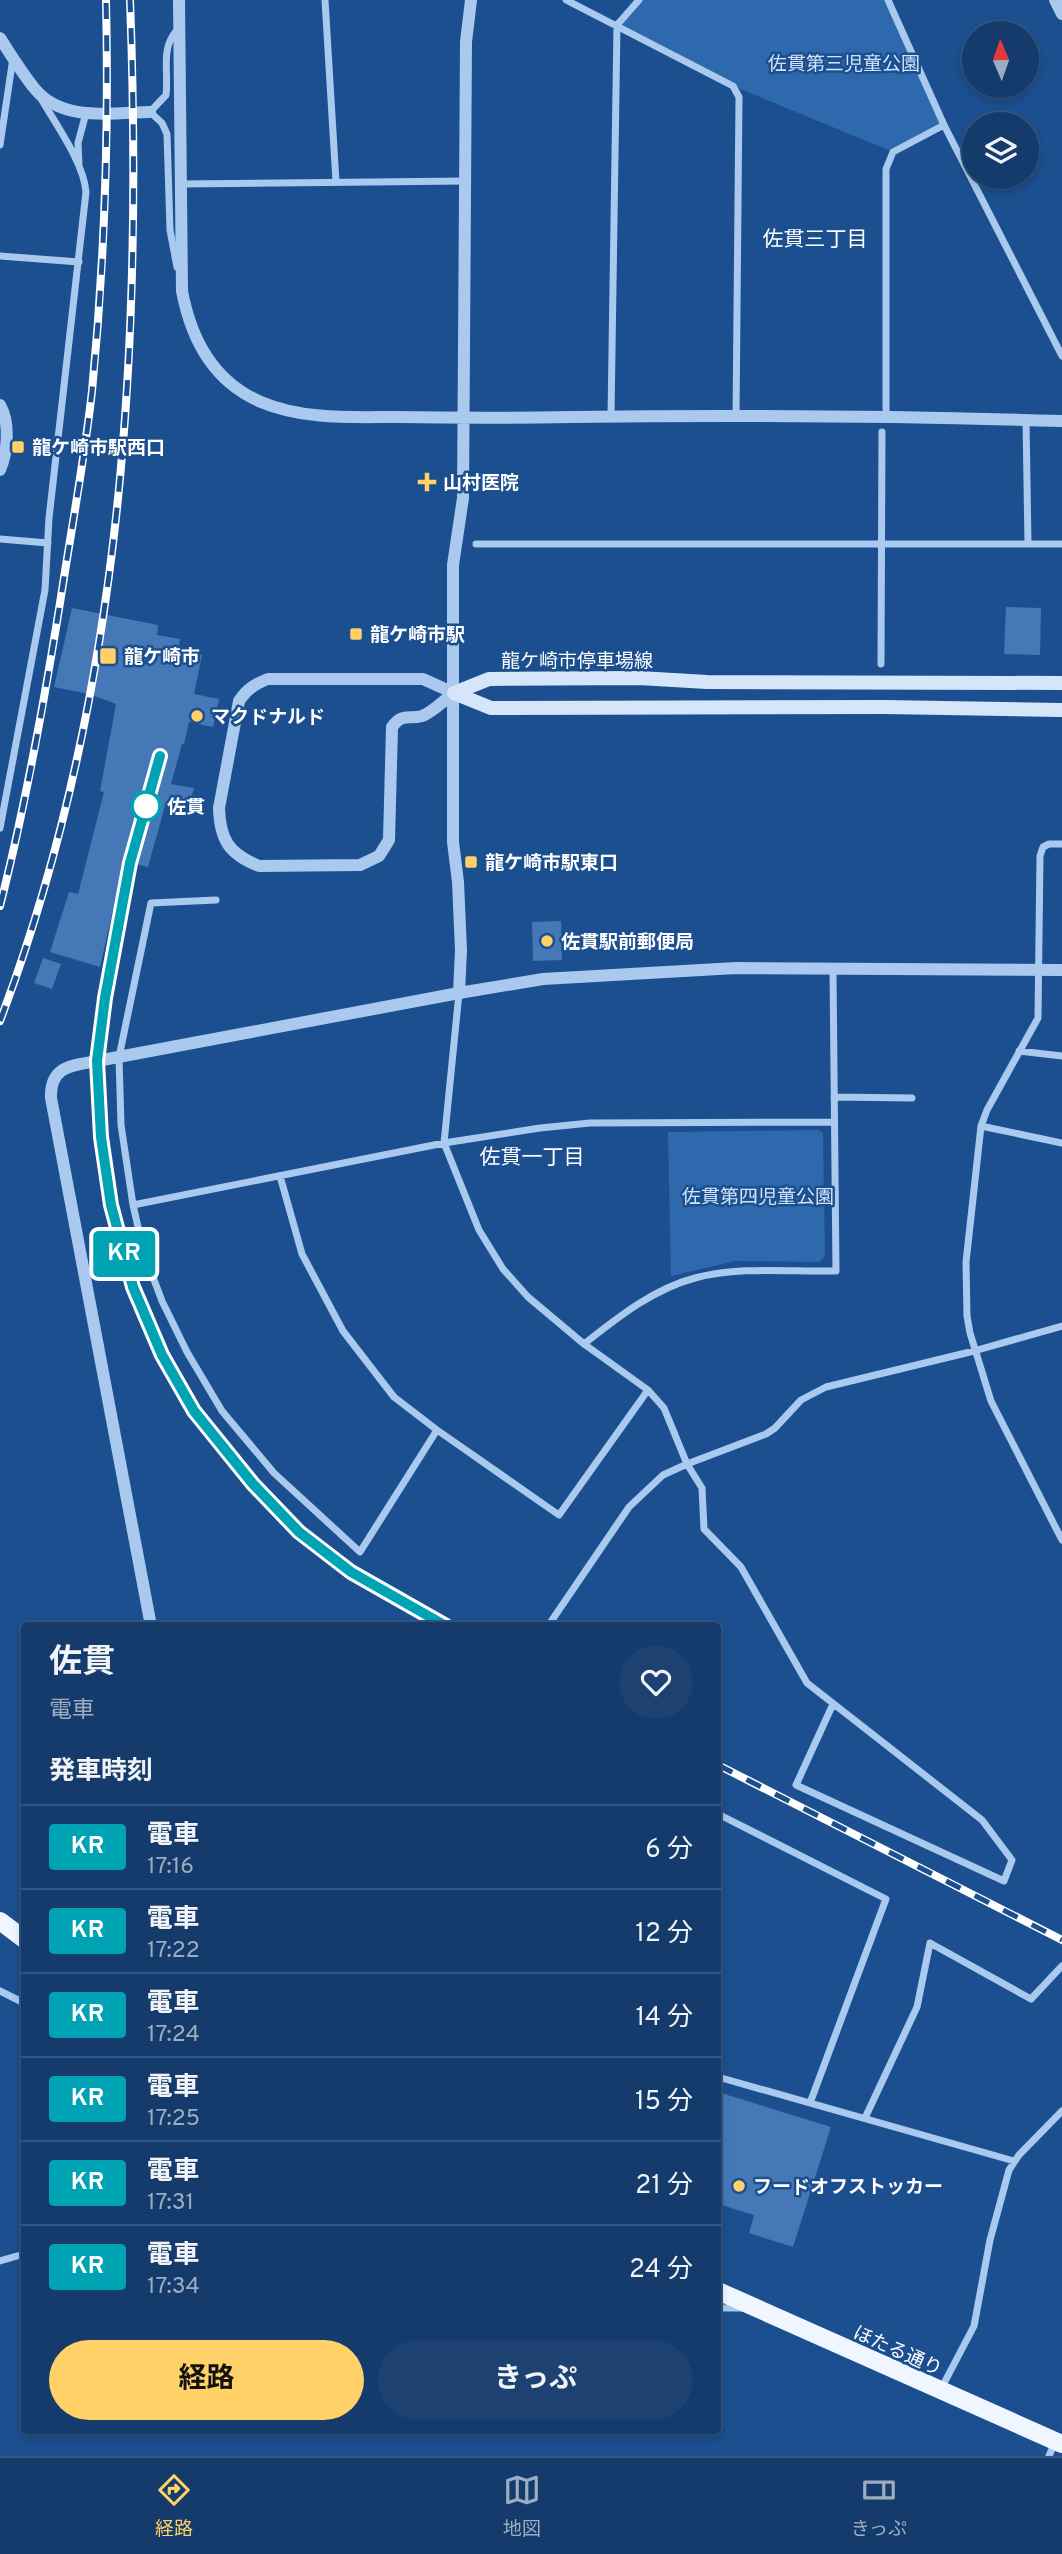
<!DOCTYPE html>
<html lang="ja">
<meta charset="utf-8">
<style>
body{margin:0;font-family:Overpass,"Noto Sans JP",sans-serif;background:#1d4271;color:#f1f3f6;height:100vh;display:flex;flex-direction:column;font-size:26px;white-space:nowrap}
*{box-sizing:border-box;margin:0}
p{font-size:23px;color:#9dadc1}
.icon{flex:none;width:38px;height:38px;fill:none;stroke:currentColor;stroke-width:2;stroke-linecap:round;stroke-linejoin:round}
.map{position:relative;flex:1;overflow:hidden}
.details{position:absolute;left:21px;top:1622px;width:700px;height:812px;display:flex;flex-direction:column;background:#143b6b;border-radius:7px;box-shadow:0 4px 10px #0003,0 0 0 2px #33557e}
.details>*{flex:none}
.badge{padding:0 14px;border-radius:5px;font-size:24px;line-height:46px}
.needle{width:46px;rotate:358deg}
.buttons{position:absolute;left:962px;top:21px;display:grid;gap:14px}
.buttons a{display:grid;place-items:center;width:77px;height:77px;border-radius:50%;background:#143b6b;box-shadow:0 4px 10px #0003,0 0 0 2px #33557e;font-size:35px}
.map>.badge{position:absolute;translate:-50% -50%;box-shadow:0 0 0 4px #fff}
h2{padding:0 28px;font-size:26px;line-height:63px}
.round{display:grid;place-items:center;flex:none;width:74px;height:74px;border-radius:37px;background:#1d4271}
.headline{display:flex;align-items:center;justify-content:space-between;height:119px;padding:0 28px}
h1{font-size:33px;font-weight:700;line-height:52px}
.primary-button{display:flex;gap:14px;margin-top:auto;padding:14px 28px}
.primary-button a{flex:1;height:80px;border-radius:42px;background:#ffd166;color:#111;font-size:28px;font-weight:700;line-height:80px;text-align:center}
.primary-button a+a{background:#1d4271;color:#f1f3f6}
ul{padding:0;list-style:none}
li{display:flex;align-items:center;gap:21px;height:84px;padding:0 28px;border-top:2px solid #33557e}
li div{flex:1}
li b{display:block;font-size:26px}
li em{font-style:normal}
li .badge{min-width:77px;font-weight:700;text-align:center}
.tab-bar{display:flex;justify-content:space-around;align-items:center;height:98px;border-top:2px solid #33557e;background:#143b6b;font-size:19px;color:#9dadc1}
.tab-bar a{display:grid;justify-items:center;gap:4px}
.tab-bar .selected{color:#ffd166}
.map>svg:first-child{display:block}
.green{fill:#2e69ad}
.building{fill:#4478b7}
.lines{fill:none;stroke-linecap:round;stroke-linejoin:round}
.minor{stroke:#a9c9ee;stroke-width:7}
.tertiary{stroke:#a9c9ee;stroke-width:12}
.secondary{stroke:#d6e6fa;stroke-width:14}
.primary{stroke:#f0f6ff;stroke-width:18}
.rail-casing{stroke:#fff;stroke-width:8}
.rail{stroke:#1b4f8f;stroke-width:5;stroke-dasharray:16;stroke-linecap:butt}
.line-casing{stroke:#fff;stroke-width:16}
.line{stroke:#00a3b4;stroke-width:10}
.poi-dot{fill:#ffd166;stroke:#1b4f8f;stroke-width:2.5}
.stop-dot{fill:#fff;stroke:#00a3b4;stroke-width:3.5}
.labels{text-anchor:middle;stroke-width:5;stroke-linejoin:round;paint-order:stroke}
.park-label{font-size:19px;fill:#cfe3fa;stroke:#1b4f8f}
.poi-label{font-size:19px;font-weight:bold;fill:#fff;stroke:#1b4f8f;text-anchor:start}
.street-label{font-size:19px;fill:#fff;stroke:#1b4f8f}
.stop-label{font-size:19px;font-weight:bold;fill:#fff;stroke:#1b4f8f;text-anchor:start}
.neighbourhood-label{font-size:21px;fill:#fff;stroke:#1b4f8f}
</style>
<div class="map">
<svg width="1062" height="2456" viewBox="0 0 1062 2456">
<rect width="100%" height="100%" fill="#1b4f8f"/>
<path class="green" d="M 639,0 L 888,0 L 944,125 L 893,152 L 733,86 L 617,25 Z
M 818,1130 L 823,1133 L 825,1256 L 819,1262 L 735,1261 L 671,1276 L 668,1132 Z"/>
<path class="building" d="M 1006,607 L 1041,608 L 1040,655 L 1004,654 Z
M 72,608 L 158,625 L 157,635 L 180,639 L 178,651 L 202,655 L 194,694 L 219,699 L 213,727 L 189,722 L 184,744 L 182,744 L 171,784 L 194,788 L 187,813 L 165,806 L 148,867 L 124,861 L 100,967 L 50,952 L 69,892 L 78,894 L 104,792 L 100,791 L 116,704 L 89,694 L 54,687 Z
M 561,921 L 562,960 L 533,961 L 532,922 Z
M 43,958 L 61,964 L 52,989 L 34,983 Z
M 718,2092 L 831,2127 L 793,2247 L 749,2233 L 754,2215 L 718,2204 Z"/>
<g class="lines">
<path class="minor" d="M 325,0 L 336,182
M 566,0 L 733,86 L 739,97 L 736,418
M 888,0 L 944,125 L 1062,356
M 0,145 L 13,58
M 79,164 L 78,143 L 86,113
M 181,184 L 465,181
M 0,256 L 79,262
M 177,267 L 170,230 L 167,134 L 162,123 L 150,112 L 166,95 C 169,72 160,49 177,30
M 611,416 L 617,25 L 639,0
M 886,418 L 886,169 L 893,152 L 944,125
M 1026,420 L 1028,544
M 0,539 L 48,543
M 476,544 L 1062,544
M 881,664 L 882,432
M 0,828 L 45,590 L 49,518 L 86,192 C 84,163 55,123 40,97
M 1062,844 L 1049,844 L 1043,847 L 1040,856 L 1038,1018 L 987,1110 L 981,1126 L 966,1262 L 967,1316 L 970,1333 L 991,1401 L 1062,1540
M 216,900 L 151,903 L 119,1057 L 121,1125 L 133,1205 L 144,1253 L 162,1301 L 187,1352 L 222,1411 L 274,1473 L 360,1552 L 437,1430 L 559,1515 L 648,1390
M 459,993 L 444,1143 L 479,1230 L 503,1269 L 528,1297 L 584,1344 L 648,1390 L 664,1408 L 687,1464 L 702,1488 L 704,1529 L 741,1567 L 807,1683 L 982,1820 L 1012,1860 L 1004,1881 L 796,1785 L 833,1704
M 1019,1051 L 1062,1056
M 834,1097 L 912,1098
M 981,1126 L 1062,1143
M 280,1176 L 302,1254 L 343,1331 L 394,1397 L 437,1430
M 133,1205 L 444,1143 L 540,1128 L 590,1123 L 834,1122
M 584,1344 C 617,1318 653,1289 695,1278 C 740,1266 790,1272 836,1271 L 833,970
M 548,1626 L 629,1507 L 663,1475 L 687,1464 L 766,1434 L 775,1428 L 801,1400 L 826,1387 L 974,1351 L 1062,1326
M 718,1814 L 886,1899 L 810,2103
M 0,1991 L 24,2003
M 718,2077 L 1014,2161
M 865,2118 L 917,2007 L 930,1943 L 1031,1999 L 1062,1966
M 0,2261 L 24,2254
M 718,2308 L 745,2308
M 941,2389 L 974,2326 L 990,2240 L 1009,2170 L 1019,2155 L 1062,2111
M 1049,2456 L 1055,2442"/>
<path class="tertiary" d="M 179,0 L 182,291 C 191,339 214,382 261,402 C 303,420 352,417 397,417 C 455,418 513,418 571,417 C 734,415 899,416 1062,421
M 1055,0 L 1062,14
M 0,38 C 11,55 22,73 35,89 C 62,122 112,113 150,112
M 0,405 C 10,422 8,451 0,470
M 268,679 L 423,679 L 454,693 C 445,699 433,712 422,716 C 408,720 403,712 392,727 L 389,840 L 379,856 L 360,865 L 259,866 C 229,854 220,840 219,808 L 239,701 C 247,689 255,684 268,679 Z
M 459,993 L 461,950 L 458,882 L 453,842 L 453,565 L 463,498 L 466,42 L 471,0
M 151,1626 L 51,1098 C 50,1066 71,1066 97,1061 L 459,993 L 543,979 L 736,968 L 1062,970"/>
<path class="secondary" d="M 454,693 L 491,708 L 885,707 L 1062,710
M 454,693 L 489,679 L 639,678 L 707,682 L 1062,683"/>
<path class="primary" d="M 0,1921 L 24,1939
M 718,2291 L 1062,2444"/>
<defs>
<path id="rail" d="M 130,863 C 118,927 100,996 97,1061 C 94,1149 120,1281 163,1358 C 184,1396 208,1429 235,1462 C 255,1486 276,1512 299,1532 C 344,1571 395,1599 446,1626
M 0,906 C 27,800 46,692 63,584 C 73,520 85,455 92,391 C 105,258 109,133 106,0
M 0,1021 C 123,695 143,345 130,0
M 718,1765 L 1062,1940"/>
</defs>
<use href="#rail" class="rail-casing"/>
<use href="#rail" class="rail"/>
</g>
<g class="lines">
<defs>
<path id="line" d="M 160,756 L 130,863 L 105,998 L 97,1061 L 101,1137 L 111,1205 L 133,1287 L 162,1355 L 194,1411 L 253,1484 L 299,1532 L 351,1572 L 446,1626"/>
</defs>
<use href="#line" class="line-casing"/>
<use href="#line" class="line"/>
</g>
<g class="poi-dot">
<rect x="11" y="440" width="14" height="14" rx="3.5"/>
<path d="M423.5 471.5h7v7h7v7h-7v7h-7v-7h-7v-7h7z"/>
<rect x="349" y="627" width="14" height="14" rx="3.5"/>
<rect x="99" y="647" width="18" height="18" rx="3.5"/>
<circle cx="197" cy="716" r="7"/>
<rect x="464" y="855" width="14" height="14" rx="3.5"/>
<circle cx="547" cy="941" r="7"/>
<circle cx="739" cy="2186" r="7"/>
</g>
<circle class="stop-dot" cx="146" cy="806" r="14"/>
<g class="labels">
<g class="park-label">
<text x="844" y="70">佐貫第三児童公園</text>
<text x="758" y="1203">佐貫第四児童公園</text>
</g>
<g class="poi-label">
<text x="32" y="454">龍ケ崎市駅西口</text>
<text x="443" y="489">山村医院</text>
<text x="370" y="641">龍ケ崎市駅</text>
<text x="124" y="663">龍ケ崎市</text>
<text x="211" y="723">マクドナルド</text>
<text x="485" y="869">龍ケ崎市駅東口</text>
<text x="561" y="948">佐貫駅前郵便局</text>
<text x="753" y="2193">フードオフストッカー</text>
</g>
<g class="street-label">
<text x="577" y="667">龍ケ崎市停車場線</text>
<text transform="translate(898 2350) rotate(24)" y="7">ほたる通り</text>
</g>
<g class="stop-label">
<text x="167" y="813">佐貫</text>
</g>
<g class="neighbourhood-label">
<text x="815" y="246">佐貫三丁目</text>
<text x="532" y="1164">佐貫一丁目</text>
</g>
</g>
</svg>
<div class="buttons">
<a><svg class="needle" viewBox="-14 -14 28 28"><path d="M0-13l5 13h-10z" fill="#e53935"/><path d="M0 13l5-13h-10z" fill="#9dadc1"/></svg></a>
<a><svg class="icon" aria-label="layers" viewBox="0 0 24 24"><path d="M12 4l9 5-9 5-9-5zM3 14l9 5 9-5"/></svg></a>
</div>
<b class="badge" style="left:124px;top:1254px;background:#00a3b4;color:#fff">KR</b>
<section class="details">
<div class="headline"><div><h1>佐貫</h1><p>電車</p></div><a class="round"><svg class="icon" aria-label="heart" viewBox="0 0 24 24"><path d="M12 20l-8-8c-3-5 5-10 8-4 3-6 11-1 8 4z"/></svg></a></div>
<h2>発車時刻</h2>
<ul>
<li><span class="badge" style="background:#00a3b4;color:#fff">KR</span><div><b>電車</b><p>17:16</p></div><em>6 分</em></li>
<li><span class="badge" style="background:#00a3b4;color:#fff">KR</span><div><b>電車</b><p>17:22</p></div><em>12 分</em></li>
<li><span class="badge" style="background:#00a3b4;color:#fff">KR</span><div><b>電車</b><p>17:24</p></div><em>14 分</em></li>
<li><span class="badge" style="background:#00a3b4;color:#fff">KR</span><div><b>電車</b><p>17:25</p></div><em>15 分</em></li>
<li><span class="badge" style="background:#00a3b4;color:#fff">KR</span><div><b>電車</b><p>17:31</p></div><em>21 分</em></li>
<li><span class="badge" style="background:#00a3b4;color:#fff">KR</span><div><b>電車</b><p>17:34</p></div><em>24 分</em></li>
</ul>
<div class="primary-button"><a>経路</a><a>きっぷ</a></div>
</section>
</div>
<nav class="tab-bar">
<a class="selected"><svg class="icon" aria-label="directions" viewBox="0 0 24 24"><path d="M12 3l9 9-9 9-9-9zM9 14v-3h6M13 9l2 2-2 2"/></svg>経路</a>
<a><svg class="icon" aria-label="map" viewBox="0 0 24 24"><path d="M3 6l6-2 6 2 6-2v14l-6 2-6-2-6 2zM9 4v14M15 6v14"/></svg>地図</a>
<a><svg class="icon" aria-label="tickets" viewBox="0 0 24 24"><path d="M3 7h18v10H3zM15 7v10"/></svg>きっぷ</a>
</nav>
